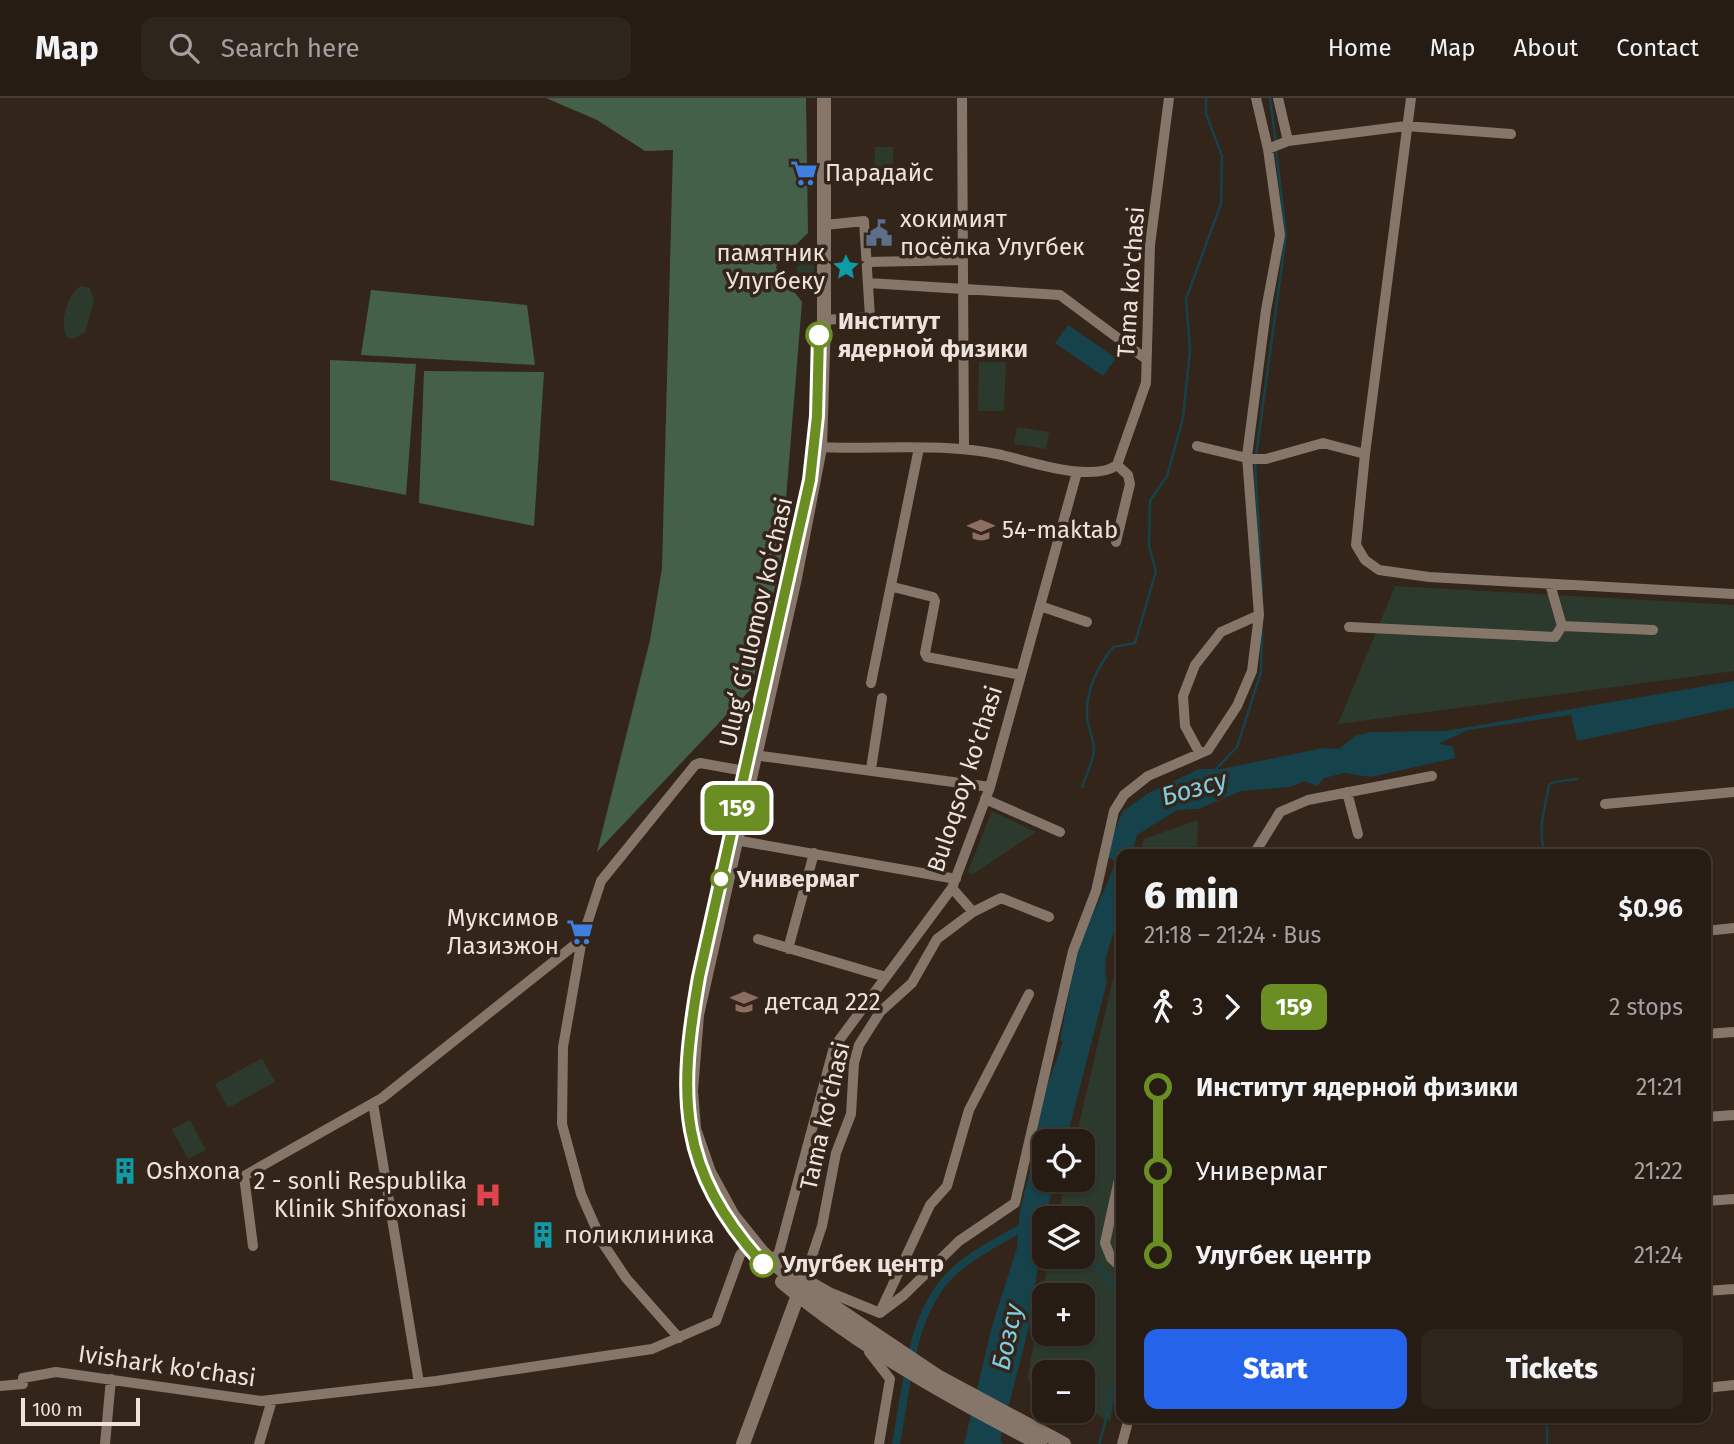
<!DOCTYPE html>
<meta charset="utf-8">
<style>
body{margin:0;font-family:"Fira Sans",sans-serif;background:#2e251d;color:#f1f3f6;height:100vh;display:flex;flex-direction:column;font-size:26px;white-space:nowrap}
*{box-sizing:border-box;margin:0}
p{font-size:23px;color:#a4a1a0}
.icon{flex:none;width:38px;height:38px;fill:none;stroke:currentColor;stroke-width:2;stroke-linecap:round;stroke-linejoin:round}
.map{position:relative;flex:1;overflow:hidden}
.panel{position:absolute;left:1116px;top:751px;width:595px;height:574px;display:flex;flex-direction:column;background:#261c14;border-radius:14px;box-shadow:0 2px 5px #0004,0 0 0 2px #423a34}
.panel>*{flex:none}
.badge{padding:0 14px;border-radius:10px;font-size:24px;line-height:46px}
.fabs{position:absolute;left:1032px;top:1031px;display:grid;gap:14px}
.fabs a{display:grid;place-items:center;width:63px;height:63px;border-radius:14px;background:#261c14;box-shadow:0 2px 5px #0004,0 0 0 2px #423a34;font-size:35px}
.scale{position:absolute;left:21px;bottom:18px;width:119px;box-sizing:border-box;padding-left:7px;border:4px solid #ede3dc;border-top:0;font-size:19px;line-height:24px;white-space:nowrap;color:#ede3dc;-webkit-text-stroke:5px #33251a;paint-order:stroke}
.map>.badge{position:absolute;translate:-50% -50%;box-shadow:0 0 0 4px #fff}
.legs{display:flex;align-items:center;gap:10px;height:77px;padding:0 28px;font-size:23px}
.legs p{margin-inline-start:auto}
.overview{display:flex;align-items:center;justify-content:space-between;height:119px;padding:0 28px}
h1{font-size:38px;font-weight:800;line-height:52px}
.primary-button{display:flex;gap:14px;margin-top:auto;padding:14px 28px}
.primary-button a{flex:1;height:80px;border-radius:14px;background:#2563eb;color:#fff;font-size:28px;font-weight:800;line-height:80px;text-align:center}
.primary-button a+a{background:#2e251d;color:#f1f3f6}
ul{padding:0 28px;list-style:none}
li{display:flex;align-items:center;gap:24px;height:84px;font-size:26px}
li i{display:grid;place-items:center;width:10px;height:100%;margin:0 9px;background:currentColor}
li i::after{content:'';width:18px;height:18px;margin:-9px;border:5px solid;border-radius:50%;background:#261c14}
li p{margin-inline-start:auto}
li:first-child i{background:linear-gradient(#0000 50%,currentColor 0)}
li:last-child i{background:linear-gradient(currentColor 50%,#0000 0)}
header{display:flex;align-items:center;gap:42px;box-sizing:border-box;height:98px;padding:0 35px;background:#261c14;border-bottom:2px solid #423a34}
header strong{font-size:33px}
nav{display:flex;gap:38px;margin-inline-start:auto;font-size:24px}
.search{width:490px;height:63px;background:#2e251d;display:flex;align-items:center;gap:18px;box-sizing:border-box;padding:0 24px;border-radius:14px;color:#a4a1a0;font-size:26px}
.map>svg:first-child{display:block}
.green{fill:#2b3a2c;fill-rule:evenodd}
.forest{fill:#456048}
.water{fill:#16424c}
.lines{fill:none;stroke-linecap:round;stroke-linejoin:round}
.stream{stroke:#16424c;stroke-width:2.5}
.canal{stroke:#16424c;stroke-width:8}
.street{stroke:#867569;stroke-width:10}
.secondary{stroke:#867569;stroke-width:14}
.line-1-casing{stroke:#fff;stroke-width:16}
.line-1{stroke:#6b8e23;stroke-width:10}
.stop-1-dot{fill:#fff;stroke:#6b8e23;stroke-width:3.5}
.labels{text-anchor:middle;stroke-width:7;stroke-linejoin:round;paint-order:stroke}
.poi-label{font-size:24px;fill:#ede3dc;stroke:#33251a;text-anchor:start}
.street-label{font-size:24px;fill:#ede3dc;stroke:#33251a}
.stop-label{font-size:24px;font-weight:bold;fill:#ede3dc;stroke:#33251a;text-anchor:start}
.water-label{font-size:26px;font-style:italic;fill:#80cce0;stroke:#33251a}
</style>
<header>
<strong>Map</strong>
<div class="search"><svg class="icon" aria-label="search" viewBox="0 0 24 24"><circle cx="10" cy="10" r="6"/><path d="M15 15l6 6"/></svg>Search here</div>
<nav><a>Home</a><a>Map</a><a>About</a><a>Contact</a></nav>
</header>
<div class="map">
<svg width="1734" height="1346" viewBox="0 0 1734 1346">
<rect width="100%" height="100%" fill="#33251a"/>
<path class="green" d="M 875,49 L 893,49 L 893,77 L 874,77 Z
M 808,160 L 814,160 L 814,184 L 798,174 L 796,169 Z
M 81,188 L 90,190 L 94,203 L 85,235 L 72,241 L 67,239 C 59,225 67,196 81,188 Z
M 979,264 L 1006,264 L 1004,313 L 978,313 Z
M 1017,329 L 1049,334 L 1046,351 L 1014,346 Z
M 1395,488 L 1734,507 L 1734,573 L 1338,626 Z
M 992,713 L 1036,734 L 972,777 L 968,773 Z
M 1198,722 L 1197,756 L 1140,756 L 1144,741 Z
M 1122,843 L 1122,1262 L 1110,1323 L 1083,1310 L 1083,1274 L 1045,1274 L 1045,1291 L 1027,1282 L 1049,1159 L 1083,1158 L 1083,1120 L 1057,1120 L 1066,1082 L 1083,1082 L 1083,1043 L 1075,1043 ZM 1045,1197 L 1083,1197 L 1083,1236 L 1045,1236 Z
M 262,960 L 275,984 L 228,1010 L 215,986 Z
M 190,1022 L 206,1052 L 188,1061 L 172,1031 Z"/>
<path class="forest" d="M 546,0 L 806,0 L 808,135 L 778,164 L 776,170 L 802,204 L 781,463 L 751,591 L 597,754 L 650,542 L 662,470 L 673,52 L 645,53 L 597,22 Z
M 371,192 L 527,207 L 535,267 L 361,257 Z
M 330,262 L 416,266 L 406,397 L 330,382 Z
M 424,273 L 544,274 L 534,428 L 419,405 Z"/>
<path class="water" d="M 1068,227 L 1116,260 L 1103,278 L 1055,245 Z
M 1734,583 L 1734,610 L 1577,643 L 1571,617 L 1468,632 L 1438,646 L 1453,648 L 1455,660 L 1371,679 L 1344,675 L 1324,680 L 1317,688 L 1305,683 L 1290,689 L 1241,693 L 1198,711 L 1177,712 L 1137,737 L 1132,756 L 1122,756 C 1122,773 1125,794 1122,811 C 1116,836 1100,857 1107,884 L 1066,1043 L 1045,1043 L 1045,1082 L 1055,1082 L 1044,1123 L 1030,1225 L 1000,1342 L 1003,1346 L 964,1346 L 992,1228 L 1017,1150 L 1020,1112 L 1035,1053 C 1028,1027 1055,970 1063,943 L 1060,942 C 1068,905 1072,864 1087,829 C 1096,807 1108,788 1115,764 L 1108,758 L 1112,738 L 1123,713 L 1147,696 L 1199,671 L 1221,671 L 1323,650 L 1339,651 L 1355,638 L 1371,634 L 1445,633 Z"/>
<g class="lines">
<path class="stream" d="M 1270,0 L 1276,45
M 1256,358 L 1286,137 L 1276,52
M 1255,364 L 1262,494
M 1214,673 L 1237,649 L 1261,574 L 1262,532
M 1082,689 C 1086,677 1093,664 1094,652 C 1094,642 1090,635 1088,625 C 1083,598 1097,570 1113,549 L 1135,545 L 1156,473 L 1149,448 L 1150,403 L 1167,378 L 1183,320 L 1190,252 L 1186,201 L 1221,106 L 1222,58 L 1206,16 L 1206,0
M 1547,756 C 1535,741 1546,705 1549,687 L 1554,684 L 1577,681
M 1078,1158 C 1147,1178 1113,1297 1099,1346
M 1547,1346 L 1547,1320"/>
<path class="canal" d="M 896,1346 C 907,1291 909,1217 952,1175 C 973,1155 1003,1141 1028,1126"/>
<path class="street" d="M 962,0 L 964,349
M 1278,0 L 1288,43
M 1411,0 L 1365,356 L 1356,447 L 1365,462 L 1379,472 L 1429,479 L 1734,496
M 1268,51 L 1288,43 L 1406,28 L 1511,36
M 868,164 L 963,162
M 868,185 L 1060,197 L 1146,261
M 824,222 L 870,219 L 864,123 L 825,127
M 1197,348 L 1251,361 L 1266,361 L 1323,345 L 1365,356
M 815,349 C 878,352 941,344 1002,357 C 1031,364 1092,385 1117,367
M 1117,367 L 1146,285 L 1150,147 L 1169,0
M 1116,444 L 1130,386 L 1128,377 L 1117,367
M 893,489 L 933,499 L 935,503 L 925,555 L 927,559 L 1021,577
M 1040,508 L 1087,524
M 1562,528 L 1653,532
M 1349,529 L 1555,539 L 1562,528 L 1550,486
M 871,585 L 919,350
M 1199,654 L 1185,628 L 1183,598 L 1195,567 L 1221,534 L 1259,517
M 754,657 L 990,689
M 871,671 L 882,600
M 1347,694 L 1358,736
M 985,701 L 1060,734
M 1605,706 L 1734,694
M 735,742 L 956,781
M 1254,756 L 1280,714 L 1308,702 L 1432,678
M 1351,756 L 1352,756
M 952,790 L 973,814
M 1706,833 L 1734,830
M 758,841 L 886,879
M 788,851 L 814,755
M 1706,936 L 1734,934
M 373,1005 L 419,1285
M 1706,1019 L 1734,1017
M 1122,1067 L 1105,1145 L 1111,1160 L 1122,1170
M 1706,1103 L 1734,1101
M 253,1148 L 244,1078 L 382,1000 L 582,841
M 768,1170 L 779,1154 L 834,949 L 952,790 L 990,689 L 1077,374
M 805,1180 L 831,1195 L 880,1215
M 802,1188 L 822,1128 L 836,1055 L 851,1016 L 854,965 L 859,947 L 880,914 L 912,885 L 937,841 L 973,814 L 1001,800 L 1049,819
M 1706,1193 L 1734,1191
M 880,1214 L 930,1107 L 947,1088 L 969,1012 L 1029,896
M 880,1215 L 904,1197 L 959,1143 L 1015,1105 L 1073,853 L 1096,793 L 1114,713 L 1124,697 L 1148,678 L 1208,652 L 1237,608 L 1252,573 L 1259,517 L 1247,358 L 1266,212 L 1280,137 L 1268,51 L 1256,0
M 679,1240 L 626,1180 L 602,1144 L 581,1096 L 562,1026 L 563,949 L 582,841 L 601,783 L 695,667 L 700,665 L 745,673
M 869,1254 L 890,1281 L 879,1346
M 0,1288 L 23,1286 L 23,1280 L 56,1274 L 261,1303 L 436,1283 L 652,1251 L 716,1223 L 740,1157 L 752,1143
M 1706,1290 L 1734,1287
M 105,1346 L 111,1281
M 259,1346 L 272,1302
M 1122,1346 L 1129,1320"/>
<path class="secondary" d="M 824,0 L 824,222 L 820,350 L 795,480 L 697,917 L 691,993 L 694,1031 L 709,1074 L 733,1118 L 762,1154 L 787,1177 L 939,1279 L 1064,1346
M 782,1184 C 860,1249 950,1300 1040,1346
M 743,1346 L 801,1189"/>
</g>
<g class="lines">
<defs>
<path id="line-1" d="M 763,1166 C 677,1070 678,999 699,879 L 810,382 L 817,318 L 819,237"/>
</defs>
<use href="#line-1" class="line-1-casing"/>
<use href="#line-1" class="line-1"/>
</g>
<defs>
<symbol id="supermarket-bare" viewBox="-9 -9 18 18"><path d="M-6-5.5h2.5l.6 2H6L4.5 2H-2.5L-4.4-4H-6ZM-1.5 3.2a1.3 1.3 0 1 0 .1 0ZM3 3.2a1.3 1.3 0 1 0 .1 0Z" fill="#3f7fe0" stroke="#33251a" stroke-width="2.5" paint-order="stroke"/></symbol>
<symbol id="civic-bare" viewBox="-9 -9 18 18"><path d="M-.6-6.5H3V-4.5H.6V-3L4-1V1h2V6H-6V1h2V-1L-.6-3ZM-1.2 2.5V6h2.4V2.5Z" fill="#5c6f8a" stroke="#33251a" stroke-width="2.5" paint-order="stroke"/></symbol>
<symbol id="sight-bare" viewBox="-9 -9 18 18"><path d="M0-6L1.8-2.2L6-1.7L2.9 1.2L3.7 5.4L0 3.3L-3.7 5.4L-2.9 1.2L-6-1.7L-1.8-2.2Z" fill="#0f9aa8" stroke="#33251a" stroke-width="2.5" paint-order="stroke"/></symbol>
<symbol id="school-bare" viewBox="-9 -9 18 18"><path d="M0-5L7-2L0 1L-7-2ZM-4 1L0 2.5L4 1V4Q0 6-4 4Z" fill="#8d6e63" stroke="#33251a" stroke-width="2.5" paint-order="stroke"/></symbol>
<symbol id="building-bare" viewBox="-9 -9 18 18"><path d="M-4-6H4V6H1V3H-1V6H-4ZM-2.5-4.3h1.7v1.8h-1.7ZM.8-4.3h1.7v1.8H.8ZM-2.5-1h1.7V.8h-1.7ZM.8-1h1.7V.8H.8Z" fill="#0f9aa8" stroke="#33251a" stroke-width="2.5" paint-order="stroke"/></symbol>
<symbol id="hospital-bare" viewBox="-9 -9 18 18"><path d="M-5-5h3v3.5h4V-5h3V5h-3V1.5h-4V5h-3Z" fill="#e0444e" stroke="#33251a" stroke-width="2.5" paint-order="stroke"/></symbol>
</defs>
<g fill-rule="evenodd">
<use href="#supermarket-bare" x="785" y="56" width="38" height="38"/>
<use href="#civic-bare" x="860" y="116" width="38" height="38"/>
<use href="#sight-bare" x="827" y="150" width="38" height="38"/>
<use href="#school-bare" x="962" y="413" width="38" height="38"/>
<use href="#supermarket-bare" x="561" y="815" width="38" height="38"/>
<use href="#school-bare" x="725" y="885" width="38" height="38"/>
<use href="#building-bare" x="106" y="1054" width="38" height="38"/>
<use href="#hospital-bare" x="469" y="1078" width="38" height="38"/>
<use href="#building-bare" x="524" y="1118" width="38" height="38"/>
</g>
<g class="stop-1-dot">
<circle cx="819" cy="237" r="12"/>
<circle cx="721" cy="781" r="9"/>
<circle cx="763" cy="1166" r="12"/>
</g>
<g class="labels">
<g class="poi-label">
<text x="825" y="83">Парадайс</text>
<text x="900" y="129">хокимият<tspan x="900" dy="28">посёлка Улугбек</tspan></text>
<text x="825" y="163" text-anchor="end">памятник<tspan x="825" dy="28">Улугбеку</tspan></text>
<text x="1002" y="440">54-maktab</text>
<text x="559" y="828" text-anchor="end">Муксимов<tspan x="559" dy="28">Лазизжон</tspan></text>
<text x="765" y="912">детсад 222</text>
<text x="146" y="1081">Oshxona</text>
<text x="467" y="1091" text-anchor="end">2 - sonli Respublika<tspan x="467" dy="28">Klinik Shifoxonasi</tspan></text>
<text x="564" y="1145">поликлиника</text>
</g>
<g class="street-label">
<text transform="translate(1131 184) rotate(-86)" y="8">Tama ko'chasi</text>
<text transform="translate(756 524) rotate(-77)" y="8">Ulugʻ Gʻulomov koʻchasi</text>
<text transform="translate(965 681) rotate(-72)" y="8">Buloqsoy ko'chasi</text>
<text transform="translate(825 1018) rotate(-77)" y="8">Tama ko'chasi</text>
<text transform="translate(167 1268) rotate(8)" y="8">Ivishark ko'chasi</text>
</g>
<g class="stop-label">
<text x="838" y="231">Институт<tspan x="838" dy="28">ядерной физики</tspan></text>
<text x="737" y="789">Универмаг</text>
<text x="782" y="1174">Улугбек центр</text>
</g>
<g class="water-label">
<text transform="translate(1194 690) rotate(-16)" y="9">Бозсу</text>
<text transform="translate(1007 1239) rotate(-78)" y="9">Бозсу</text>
</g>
</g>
</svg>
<div class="fabs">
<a><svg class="icon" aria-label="locate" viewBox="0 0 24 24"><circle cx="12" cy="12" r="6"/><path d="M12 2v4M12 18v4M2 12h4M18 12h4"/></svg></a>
<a><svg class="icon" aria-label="layers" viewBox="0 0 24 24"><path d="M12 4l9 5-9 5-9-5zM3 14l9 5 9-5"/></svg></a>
<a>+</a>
<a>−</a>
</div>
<div class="scale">100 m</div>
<b class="badge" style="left:737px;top:710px;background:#6b8e23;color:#fff">159</b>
<section class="panel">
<div class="overview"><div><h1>6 min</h1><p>21:18 – 21:24 · Bus</p></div><b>$0.96</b></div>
<div class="legs"><svg class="icon" aria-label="walk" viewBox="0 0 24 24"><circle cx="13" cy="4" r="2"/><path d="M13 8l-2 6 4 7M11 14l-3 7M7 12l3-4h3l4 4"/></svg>3<svg class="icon" aria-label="forward" viewBox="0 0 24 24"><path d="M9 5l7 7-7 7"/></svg><b class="badge" style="background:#6b8e23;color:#fff">159</b><p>2 stops</p></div>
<ul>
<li><i style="color:#6b8e23"></i><b>Институт ядерной физики</b><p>21:21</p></li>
<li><i style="color:#6b8e23"></i><span>Универмаг</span><p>21:22</p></li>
<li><i style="color:#6b8e23"></i><b>Улугбек центр</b><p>21:24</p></li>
</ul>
<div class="primary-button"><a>Start</a><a>Tickets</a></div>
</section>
</div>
